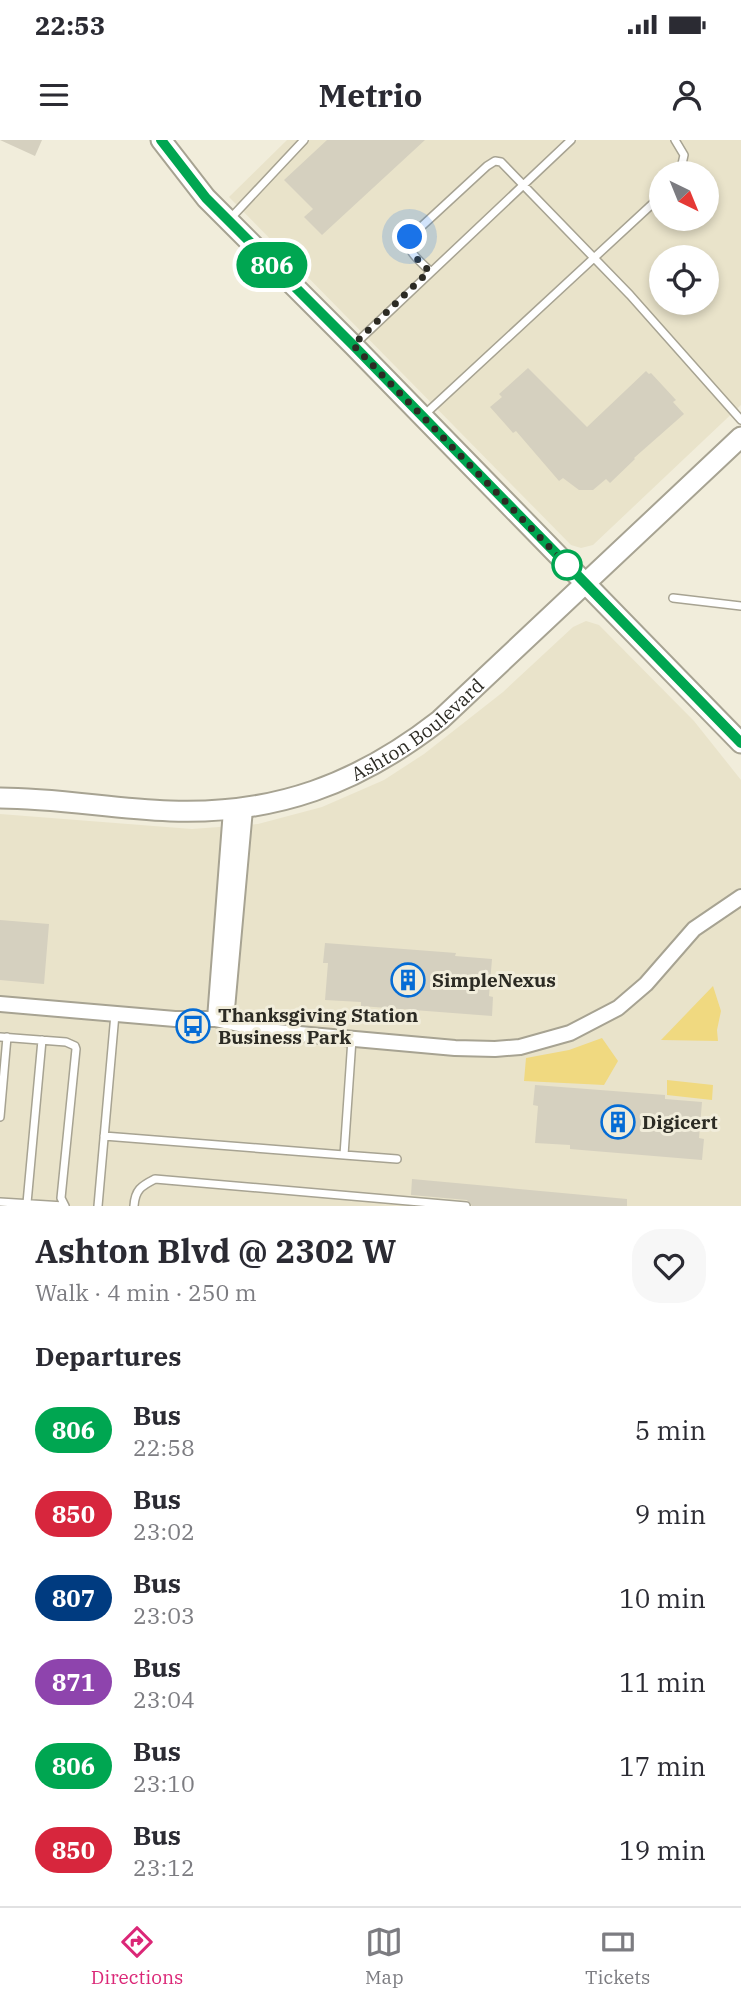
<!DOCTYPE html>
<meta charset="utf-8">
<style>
body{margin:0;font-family:"IBM Plex Serif",serif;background:#f7f7f7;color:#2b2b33;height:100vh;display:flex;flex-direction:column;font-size:26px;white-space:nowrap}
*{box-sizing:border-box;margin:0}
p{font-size:23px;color:#7c7c81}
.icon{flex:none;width:38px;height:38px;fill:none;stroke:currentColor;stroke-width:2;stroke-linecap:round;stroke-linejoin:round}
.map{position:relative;height:1066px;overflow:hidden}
.drawer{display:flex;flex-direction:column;background:#fff;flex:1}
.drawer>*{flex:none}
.badge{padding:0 14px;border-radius:23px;font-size:24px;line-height:46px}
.needle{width:46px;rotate:137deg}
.buttons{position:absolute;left:649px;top:21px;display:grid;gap:14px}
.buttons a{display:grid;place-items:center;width:70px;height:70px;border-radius:50%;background:#fff;box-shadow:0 4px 10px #0003;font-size:35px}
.you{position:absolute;width:35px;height:35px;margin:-18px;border:5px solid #fff;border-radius:50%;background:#1a73e8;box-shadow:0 0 0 10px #1a73e833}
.map>.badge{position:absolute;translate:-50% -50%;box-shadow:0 0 0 4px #fff}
h2{padding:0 35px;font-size:26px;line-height:63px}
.round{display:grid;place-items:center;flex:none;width:74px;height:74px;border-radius:28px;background:#f7f7f7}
.headline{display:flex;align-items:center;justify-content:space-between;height:119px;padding:0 35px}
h1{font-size:33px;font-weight:700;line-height:52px}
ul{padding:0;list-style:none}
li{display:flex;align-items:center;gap:21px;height:84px;padding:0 35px}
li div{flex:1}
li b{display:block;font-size:26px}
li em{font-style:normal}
li .badge{min-width:77px;font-weight:700;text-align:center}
.status{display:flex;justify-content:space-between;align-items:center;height:49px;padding:0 35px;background:#fff;direction:ltr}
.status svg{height:19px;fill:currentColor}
header{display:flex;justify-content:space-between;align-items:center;height:91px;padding:0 35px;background:#fff;font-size:32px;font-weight:700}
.dock{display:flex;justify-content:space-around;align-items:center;height:98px;border-top:2px solid #e1e1e2;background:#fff;font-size:19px;color:#7c7c81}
.dock a{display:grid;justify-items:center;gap:4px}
.dock .selected{color:#db2777}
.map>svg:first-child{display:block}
.built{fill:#e9e3ca;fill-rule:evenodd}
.green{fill:#f0d980}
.building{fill:#d5d0bf}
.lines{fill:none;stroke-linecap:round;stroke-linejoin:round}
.lane-casing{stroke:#a7a392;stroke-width:10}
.street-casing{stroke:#a7a392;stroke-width:18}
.secondary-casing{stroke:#a7a392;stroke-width:23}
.lane{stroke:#fff;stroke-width:7}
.street{stroke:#fff;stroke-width:14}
.secondary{stroke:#fff;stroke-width:19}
.line-casing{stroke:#fff;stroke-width:16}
.line{stroke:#00a651;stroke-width:10}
.walk{stroke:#2c2b24;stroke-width:7;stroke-dasharray:0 12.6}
.stop-dot{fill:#fff;stroke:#00a651;stroke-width:3.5}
.labels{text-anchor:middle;stroke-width:6;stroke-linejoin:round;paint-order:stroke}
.street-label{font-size:19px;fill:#2c2b24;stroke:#f1eddb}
.poi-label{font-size:19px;font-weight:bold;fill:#2c2b24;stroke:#f1eddb;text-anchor:start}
</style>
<div class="status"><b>22:53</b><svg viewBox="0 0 49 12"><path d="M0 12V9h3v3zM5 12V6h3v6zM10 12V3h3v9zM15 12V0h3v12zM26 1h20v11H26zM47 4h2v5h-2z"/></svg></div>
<header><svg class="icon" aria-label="menu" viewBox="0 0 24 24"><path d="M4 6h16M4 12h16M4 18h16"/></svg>Metrio<svg class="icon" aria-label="person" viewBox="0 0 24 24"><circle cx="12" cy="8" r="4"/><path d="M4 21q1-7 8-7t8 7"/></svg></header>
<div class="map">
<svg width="741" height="1066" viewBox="0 0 741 1066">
<rect width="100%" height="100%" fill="#f1eddb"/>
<path class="built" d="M 287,0 L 741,0 L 741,265 L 593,405 L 581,408 L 571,405 L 229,57 ZM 662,33 L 707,33 L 707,79 L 662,79 ZM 662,117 L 707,117 L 707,163 L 662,163 Z
M 586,481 L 599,485 L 694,581 L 741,640 L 741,1066 L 0,1066 L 0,674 L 192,689 L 258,684 L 322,667 L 384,640 L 424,614 L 503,552 L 573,487 Z"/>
<path class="green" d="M 713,846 L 721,871 L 717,890 L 718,901 L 661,900 Z
M 602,898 L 618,921 L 604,945 L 524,941 L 526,918 L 569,910 Z
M 667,940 L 713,945 L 712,960 L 667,955 Z"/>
<path class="building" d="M 0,0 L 42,0 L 35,16 Z
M 327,0 L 425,0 L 322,95 L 304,77 L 313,69 L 284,40 Z
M 528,228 L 587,287 L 646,231 L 649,234 L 651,233 L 676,260 L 673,262 L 684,274 L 634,318 L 635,319 L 610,343 L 606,339 L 593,350 L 579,350 L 563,338 L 559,341 L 516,291 L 513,293 L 490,267 L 502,257 L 499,254 Z
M 0,780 L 49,784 L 44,844 L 0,840 Z
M 325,803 L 456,813 L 455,816 L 492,819 L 489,856 L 493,857 L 492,876 L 361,866 L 361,862 L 325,860 L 328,823 L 323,823 Z
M 535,945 L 665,955 L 665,959 L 702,962 L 699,998 L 704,999 L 702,1020 L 570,1009 L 570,1005 L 535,1003 L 538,966 L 533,965 Z
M 412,1039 L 627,1059 L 627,1066 L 472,1066 L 467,1060 L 411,1055 Z"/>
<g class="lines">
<defs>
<path id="lane" d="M 675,0 L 684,15 L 680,33
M 228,81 L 304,0
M 430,131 C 420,121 405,111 410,97 L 487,26 L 495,21 L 501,22 L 630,155 L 741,280
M 355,204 L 571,0
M 423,276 L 662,55
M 673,458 L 741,466
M 0,897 L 66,902 L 75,906 L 76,909 L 61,1058 L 65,1066
M 352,899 L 344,1015 L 397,1019
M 0,977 L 7,897
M 104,996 L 344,1015
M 0,1062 L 64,1066
M 27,1063 L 42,900
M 98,1066 L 115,874
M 134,1066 C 135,1050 141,1046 155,1039 L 466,1066"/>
<path id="street" d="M 0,864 L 175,879 L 215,879 L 277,892 L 455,908 L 495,909 L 520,907 L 570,893 L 618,868 L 646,844 L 694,789 L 741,757
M 215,879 L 231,670
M 226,880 L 245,669"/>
<g id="secondary">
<path d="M 161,0 L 206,58 L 353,205 L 741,603"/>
<path id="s1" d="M 0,658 C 57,658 113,669 170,671 C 275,675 358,644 440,580 L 741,297"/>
</g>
</defs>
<use href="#lane" class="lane-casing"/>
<use href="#street" class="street-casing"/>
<use href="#secondary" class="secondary-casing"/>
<use href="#lane" class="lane"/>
<use href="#street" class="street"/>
<use href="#secondary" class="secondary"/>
</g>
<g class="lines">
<defs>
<path id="line" d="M 161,0 L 206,58 L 353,205 L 741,603"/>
</defs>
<use href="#line" class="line-casing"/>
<use href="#line" class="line"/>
<path class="walk" d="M 410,97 C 405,111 420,121 429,131 L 353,205 L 567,425"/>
</g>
<defs>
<symbol id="building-ring" viewBox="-11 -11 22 22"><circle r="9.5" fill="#f1eddb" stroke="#056cd5" stroke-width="1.5"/><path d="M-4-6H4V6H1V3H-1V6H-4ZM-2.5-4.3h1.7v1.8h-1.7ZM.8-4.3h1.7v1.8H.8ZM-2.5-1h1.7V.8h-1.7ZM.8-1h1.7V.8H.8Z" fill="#056cd5"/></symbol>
<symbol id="bus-ring" viewBox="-11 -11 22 22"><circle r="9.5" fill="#f1eddb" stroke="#056cd5" stroke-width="1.5"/><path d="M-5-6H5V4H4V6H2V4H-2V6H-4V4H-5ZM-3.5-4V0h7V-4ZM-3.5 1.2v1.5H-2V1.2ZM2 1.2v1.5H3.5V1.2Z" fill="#056cd5"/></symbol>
</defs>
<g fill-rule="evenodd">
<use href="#building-ring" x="389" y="821" width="38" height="38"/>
<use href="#bus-ring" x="174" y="867" width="38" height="38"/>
<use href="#building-ring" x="599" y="963" width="38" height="38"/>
</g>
<circle class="stop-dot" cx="567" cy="425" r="14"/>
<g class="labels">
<g class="street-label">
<text dy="7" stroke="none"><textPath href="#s1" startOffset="438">Ashton Boulevard</textPath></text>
</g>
<g class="poi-label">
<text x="432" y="847">SimpleNexus</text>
<text x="218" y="882">Thanksgiving Station<tspan x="218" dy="22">Business Park</tspan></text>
<text x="642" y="989">Digicert</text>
</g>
</g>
</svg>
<div class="buttons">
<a><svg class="needle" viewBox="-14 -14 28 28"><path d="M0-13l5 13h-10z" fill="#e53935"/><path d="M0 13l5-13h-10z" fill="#7c7c81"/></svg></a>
<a><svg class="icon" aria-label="locate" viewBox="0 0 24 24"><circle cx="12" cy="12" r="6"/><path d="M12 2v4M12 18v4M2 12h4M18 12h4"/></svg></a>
</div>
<div class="you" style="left:410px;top:97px"></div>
<b class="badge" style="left:272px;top:125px;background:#00a651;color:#fff">806</b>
</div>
<section class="drawer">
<div class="headline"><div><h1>Ashton Blvd @ 2302 W</h1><p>Walk · 4 min · 250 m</p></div><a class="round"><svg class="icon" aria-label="heart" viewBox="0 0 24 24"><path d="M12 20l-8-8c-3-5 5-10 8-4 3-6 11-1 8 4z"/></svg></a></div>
<h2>Departures</h2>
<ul>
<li><span class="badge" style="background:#00a651;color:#fff">806</span><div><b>Bus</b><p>22:58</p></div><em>5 min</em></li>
<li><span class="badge" style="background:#d7263d;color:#fff">850</span><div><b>Bus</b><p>23:02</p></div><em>9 min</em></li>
<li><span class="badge" style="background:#003b80;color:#fff">807</span><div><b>Bus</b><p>23:03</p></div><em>10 min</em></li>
<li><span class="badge" style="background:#8e44ad;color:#fff">871</span><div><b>Bus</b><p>23:04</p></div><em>11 min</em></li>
<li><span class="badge" style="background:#00a651;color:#fff">806</span><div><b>Bus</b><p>23:10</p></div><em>17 min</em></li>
<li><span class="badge" style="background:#d7263d;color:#fff">850</span><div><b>Bus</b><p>23:12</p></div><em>19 min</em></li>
</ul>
</section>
<nav class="dock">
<a class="selected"><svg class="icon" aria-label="directions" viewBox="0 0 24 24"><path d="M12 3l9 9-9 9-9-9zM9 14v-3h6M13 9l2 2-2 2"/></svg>Directions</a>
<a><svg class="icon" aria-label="map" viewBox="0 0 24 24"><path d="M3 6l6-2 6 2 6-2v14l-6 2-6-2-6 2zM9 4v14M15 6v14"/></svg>Map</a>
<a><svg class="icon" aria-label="tickets" viewBox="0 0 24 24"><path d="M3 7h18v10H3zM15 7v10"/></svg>Tickets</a>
</nav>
